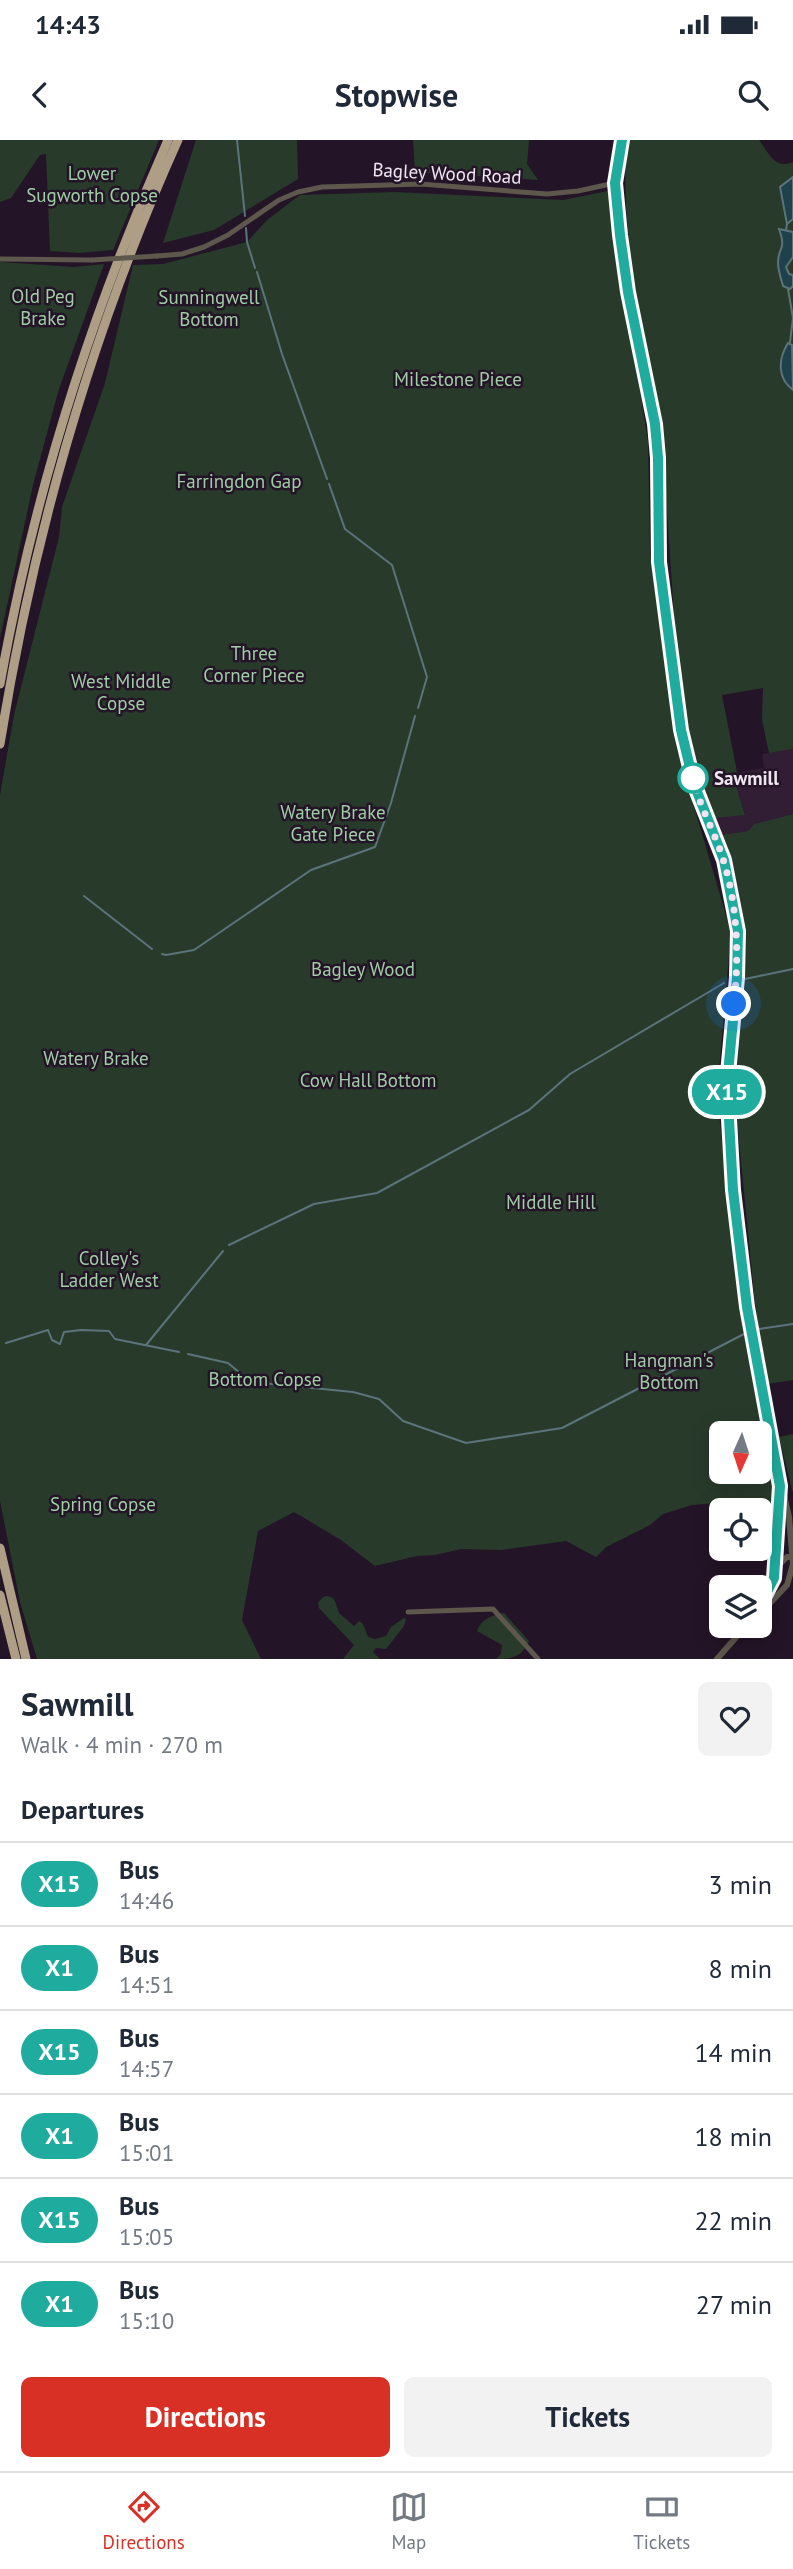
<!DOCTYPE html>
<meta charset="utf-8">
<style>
body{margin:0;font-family:"PT Sans",sans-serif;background:#f2f2f3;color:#1f2937;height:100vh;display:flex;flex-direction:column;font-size:26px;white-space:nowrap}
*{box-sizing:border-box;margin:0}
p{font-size:23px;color:#747a83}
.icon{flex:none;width:38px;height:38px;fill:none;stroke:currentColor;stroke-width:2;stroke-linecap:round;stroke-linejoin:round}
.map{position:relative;height:1519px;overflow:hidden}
.sheet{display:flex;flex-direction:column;background:#fff;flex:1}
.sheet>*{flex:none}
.badge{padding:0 14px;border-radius:23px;font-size:24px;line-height:46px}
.needle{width:46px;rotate:183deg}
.buttons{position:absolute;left:709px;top:1281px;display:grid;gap:14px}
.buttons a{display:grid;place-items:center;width:63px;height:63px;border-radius:10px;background:#fff;box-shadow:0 4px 18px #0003;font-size:35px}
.you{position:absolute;width:35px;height:35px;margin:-18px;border:5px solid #fff;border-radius:50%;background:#1a73e8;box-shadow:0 0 0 10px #1a73e833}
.map>.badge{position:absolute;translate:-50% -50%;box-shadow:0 0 0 4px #fff}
h2{padding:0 21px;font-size:26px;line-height:63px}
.round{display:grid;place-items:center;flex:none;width:74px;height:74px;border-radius:10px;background:#f2f2f3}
.overview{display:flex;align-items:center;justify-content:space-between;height:119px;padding:0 21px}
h1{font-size:33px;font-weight:600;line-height:52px}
.cta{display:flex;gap:14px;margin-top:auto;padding:14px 21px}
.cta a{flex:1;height:80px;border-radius:10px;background:#d93025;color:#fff;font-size:28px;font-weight:600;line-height:80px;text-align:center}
.cta a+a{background:#f2f2f3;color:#1f2937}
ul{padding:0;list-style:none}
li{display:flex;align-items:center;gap:21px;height:84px;padding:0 21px;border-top:2px solid #e0e1e3}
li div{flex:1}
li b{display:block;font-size:26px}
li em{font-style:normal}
li .badge{min-width:77px;font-weight:700;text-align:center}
.status{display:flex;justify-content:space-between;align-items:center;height:49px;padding:0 35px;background:#fff;direction:ltr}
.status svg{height:19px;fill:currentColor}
header{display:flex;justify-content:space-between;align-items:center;height:91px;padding:0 21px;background:#fff;font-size:32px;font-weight:600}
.menu{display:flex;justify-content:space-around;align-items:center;height:98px;border-top:2px solid #e0e1e3;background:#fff;font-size:19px;color:#747a83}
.menu a{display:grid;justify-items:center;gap:4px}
.menu .current{color:#d93025}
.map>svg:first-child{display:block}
.built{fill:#311d34}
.green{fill:#283b2b;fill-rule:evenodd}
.water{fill:#1d424b;stroke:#5c737c;stroke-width:2}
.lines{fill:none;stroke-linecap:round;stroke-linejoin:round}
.stream{stroke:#5c737c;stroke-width:2}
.minor{stroke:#5d574c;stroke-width:5}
.tertiary{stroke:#5d574c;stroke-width:6}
.trunk{stroke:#ae9e86;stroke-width:9}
.minor-bridge{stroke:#5d574c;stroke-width:5}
.line-casing{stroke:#fff;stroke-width:16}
.line{stroke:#1fac9e;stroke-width:10}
.walk{stroke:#efe4f0;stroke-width:7;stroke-dasharray:0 12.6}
.stop-dot{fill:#fff;stroke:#1fac9e;stroke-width:3.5}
.labels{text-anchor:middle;stroke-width:5;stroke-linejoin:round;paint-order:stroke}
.park-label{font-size:19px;fill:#9fcda4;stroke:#241427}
.street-label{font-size:19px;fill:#efe4f0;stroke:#241427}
.stop-label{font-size:19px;font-weight:bold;fill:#efe4f0;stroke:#241427;text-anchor:start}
</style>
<div class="status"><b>14:43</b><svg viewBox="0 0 49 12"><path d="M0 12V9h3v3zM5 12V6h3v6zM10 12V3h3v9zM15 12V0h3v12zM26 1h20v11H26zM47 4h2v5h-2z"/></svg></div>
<header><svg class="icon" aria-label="back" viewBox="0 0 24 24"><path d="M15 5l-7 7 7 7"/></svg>Stopwise<svg class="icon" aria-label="search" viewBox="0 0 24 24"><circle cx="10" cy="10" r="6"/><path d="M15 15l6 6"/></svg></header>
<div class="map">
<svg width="793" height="1519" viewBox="0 0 793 1519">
<rect width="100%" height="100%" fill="#241427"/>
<path class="built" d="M 793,609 L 793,674 L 754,684 L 748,691 L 722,695 L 715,678 L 745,674 L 732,633 L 764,628 L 762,614 Z"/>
<path class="green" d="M 0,0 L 159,0 L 113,110 L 79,113 L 50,111 L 46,14 L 40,15 L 11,58 L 0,62 Z
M 196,0 L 297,0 L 298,39 L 214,90 L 163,103 Z
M 413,0 L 529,0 L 527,24 L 538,40 L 415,32 Z
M 628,0 L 759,0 C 769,13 775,30 793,22 L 793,609 L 769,613 L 762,580 L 763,548 L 722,555 L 737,632 L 732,633 L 745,675 L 715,678 L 692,617 L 675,491 L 662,295 L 633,147 L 626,67 L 625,11 Z
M 608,51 L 648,301 L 650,413 L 677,609 L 731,792 L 717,954 L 739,1168 L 773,1347 L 774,1368 L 754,1360 L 692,1365 L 663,1374 L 650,1385 L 606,1407 L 596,1417 L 566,1401 L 501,1410 L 461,1409 L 435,1415 L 417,1416 L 375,1426 L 341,1400 L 294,1372 L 258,1391 L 242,1480 L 261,1519 L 37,1519 L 20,1462 L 0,1361 L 0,655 L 14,575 L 59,397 L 62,367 L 105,243 L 133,125 L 163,124 L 247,102 L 267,80 L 300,55 L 395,52 L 563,60 ZM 760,1293 L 760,1332 L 721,1332 L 721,1293 Z
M 0,122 L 74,127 L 104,124 L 58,252 L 33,345 L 0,498 Z
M 793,674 L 793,1240 L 767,1244 L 755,1163 L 734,950 L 745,794 L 722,695 L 748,691 L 754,684 Z
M 793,1294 L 793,1353 L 779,1297 Z
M 326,1456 C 337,1457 336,1466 339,1473 L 354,1486 L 359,1481 L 363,1484 L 368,1497 L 375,1499 L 386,1496 L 391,1487 L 404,1478 L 406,1479 L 404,1486 L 386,1509 L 376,1508 L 373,1512 L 380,1519 L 343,1519 L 354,1505 L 319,1468 L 318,1463 L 322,1458 Z
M 504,1473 L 529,1501 C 522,1517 512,1519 496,1519 L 501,1514 L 502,1505 L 477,1491 C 481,1479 493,1475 504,1473 Z"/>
<path class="water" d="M 793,37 L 793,79 L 787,84 L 780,47 Z
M 779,89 L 793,92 L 793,117 L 786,127 L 789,134 L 793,135 L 793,146 L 790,149 L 783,146 C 781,139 778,130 778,123 C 778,106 787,111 779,89 Z
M 788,203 L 792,205 L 793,250 C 777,238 778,219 788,203 Z"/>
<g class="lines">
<path class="stream" d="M 237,0 L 245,76
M 246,88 L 247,102 L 255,128
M 786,90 L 787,84
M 257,132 L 282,214 L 327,339
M 788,149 L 793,178 L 790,202
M 329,344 L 345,389 L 392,425 L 427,537 L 418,568
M 84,756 L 152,809
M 162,814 L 166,815 L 194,810 L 311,730 L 375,707 L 391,663 L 415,576
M 745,839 L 793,829
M 229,1105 L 314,1064 L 377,1053 L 529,970 L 570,934 L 724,843
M 759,1189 L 793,1184
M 6,1203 L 48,1190 L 52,1200 L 60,1204 L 64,1192 L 81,1190 L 109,1191 L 115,1199 L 179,1212
M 146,1205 L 223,1111
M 188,1214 L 228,1223 L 251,1242 L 353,1252 L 379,1259 L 403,1281 L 466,1303 L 562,1288 L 744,1194"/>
<path class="minor" d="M 157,116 L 182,114 L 204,107 L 228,95 L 279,60 L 298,52 L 322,47 L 421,44 L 547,54 L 578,51 L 615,43
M 0,119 L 92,120
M 408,1472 L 493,1469 L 538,1519"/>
<path class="tertiary" d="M 622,0 L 615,43 L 628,152 L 655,284 L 658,318 L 658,422 L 674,542 L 681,590 L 694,644 L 724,720 L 738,791 L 737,838 L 727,945 L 733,1050 L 747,1166 L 770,1293 L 789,1377 L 793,1424 L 787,1445 L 760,1474
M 777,1427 L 787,1417 L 793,1417
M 760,1465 L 774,1438 L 776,1429 L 780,1352
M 717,1519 L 746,1486"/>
<path class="trunk" d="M 0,544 C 33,358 91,173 168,0
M 0,604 C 33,397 92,191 178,0
M 0,1408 L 26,1519
M 0,1455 L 16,1519"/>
<path class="minor-bridge" d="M 92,120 L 157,116"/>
</g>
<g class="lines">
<defs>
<path id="line" d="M 622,0 L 615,43 L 620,95 L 628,152 L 655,284 L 658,318 L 659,422 L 681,590 L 694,644 L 724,720 L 738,791 L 737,838 L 727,944 L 733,1050 L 747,1167 L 780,1346 L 774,1438 L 760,1465"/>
</defs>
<use href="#line" class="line-casing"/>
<use href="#line" class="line"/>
<path class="walk" d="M 693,638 C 699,666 715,692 723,719 C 738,767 739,815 734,864"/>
</g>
<circle class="stop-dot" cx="693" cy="638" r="14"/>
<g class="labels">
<g class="park-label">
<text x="92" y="40">Lower<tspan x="92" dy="22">Sugworth Copse</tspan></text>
<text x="43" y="163">Old Peg<tspan x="43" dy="22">Brake</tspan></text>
<text x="209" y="164">Sunningwell<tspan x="209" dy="22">Bottom</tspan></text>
<text x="458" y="246">Milestone Piece</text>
<text x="239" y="348">Farringdon Gap</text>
<text x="254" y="520">Three<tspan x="254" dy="22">Corner Piece</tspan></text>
<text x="121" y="548">West Middle<tspan x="121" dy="22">Copse</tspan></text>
<text x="333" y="679">Watery Brake<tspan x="333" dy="22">Gate Piece</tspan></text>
<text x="363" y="836">Bagley Wood</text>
<text x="96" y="925">Watery Brake</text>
<text x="368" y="947">Cow Hall Bottom</text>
<text x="551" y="1069">Middle Hill</text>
<text x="109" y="1125">Colley's<tspan x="109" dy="22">Ladder West</tspan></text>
<text x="669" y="1227">Hangman's<tspan x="669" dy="22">Bottom</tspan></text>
<text x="265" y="1246">Bottom Copse</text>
<text x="103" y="1371">Spring Copse</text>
</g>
<g class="street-label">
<text transform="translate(447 33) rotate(3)" y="7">Bagley Wood Road</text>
</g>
<g class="stop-label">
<text x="714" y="645">Sawmill</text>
</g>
</g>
</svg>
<div class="buttons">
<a><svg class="needle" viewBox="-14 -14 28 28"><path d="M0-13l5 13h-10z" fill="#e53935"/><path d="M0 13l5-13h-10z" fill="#747a83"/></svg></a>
<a><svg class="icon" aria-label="locate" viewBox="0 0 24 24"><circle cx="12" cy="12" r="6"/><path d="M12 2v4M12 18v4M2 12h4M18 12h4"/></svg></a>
<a><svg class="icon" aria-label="layers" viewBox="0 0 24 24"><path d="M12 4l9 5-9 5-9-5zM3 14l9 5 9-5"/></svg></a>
</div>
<div class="you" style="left:734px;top:864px"></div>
<b class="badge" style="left:727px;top:952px;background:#1fac9e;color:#fff">X15</b>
</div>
<section class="sheet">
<div class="overview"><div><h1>Sawmill</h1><p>Walk · 4 min · 270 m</p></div><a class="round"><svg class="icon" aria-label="heart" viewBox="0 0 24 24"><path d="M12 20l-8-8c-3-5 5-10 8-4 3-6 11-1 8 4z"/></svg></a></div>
<h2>Departures</h2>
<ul>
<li><span class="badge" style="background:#1fac9e;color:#fff">X15</span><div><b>Bus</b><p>14:46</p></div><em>3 min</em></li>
<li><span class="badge" style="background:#1fac9e;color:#fff">X1</span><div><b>Bus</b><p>14:51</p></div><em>8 min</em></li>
<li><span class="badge" style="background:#1fac9e;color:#fff">X15</span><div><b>Bus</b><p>14:57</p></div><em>14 min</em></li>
<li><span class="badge" style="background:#1fac9e;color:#fff">X1</span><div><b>Bus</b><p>15:01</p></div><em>18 min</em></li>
<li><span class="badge" style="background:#1fac9e;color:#fff">X15</span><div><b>Bus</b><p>15:05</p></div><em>22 min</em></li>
<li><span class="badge" style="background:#1fac9e;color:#fff">X1</span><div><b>Bus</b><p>15:10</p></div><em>27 min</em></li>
</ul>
<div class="cta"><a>Directions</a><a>Tickets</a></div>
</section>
<nav class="menu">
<a class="current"><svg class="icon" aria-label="directions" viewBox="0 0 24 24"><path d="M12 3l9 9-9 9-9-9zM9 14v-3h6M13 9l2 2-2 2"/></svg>Directions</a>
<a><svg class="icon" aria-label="map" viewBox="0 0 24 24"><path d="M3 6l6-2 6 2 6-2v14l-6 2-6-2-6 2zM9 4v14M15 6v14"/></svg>Map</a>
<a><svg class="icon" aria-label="tickets" viewBox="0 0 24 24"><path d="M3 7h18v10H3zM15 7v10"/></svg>Tickets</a>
</nav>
